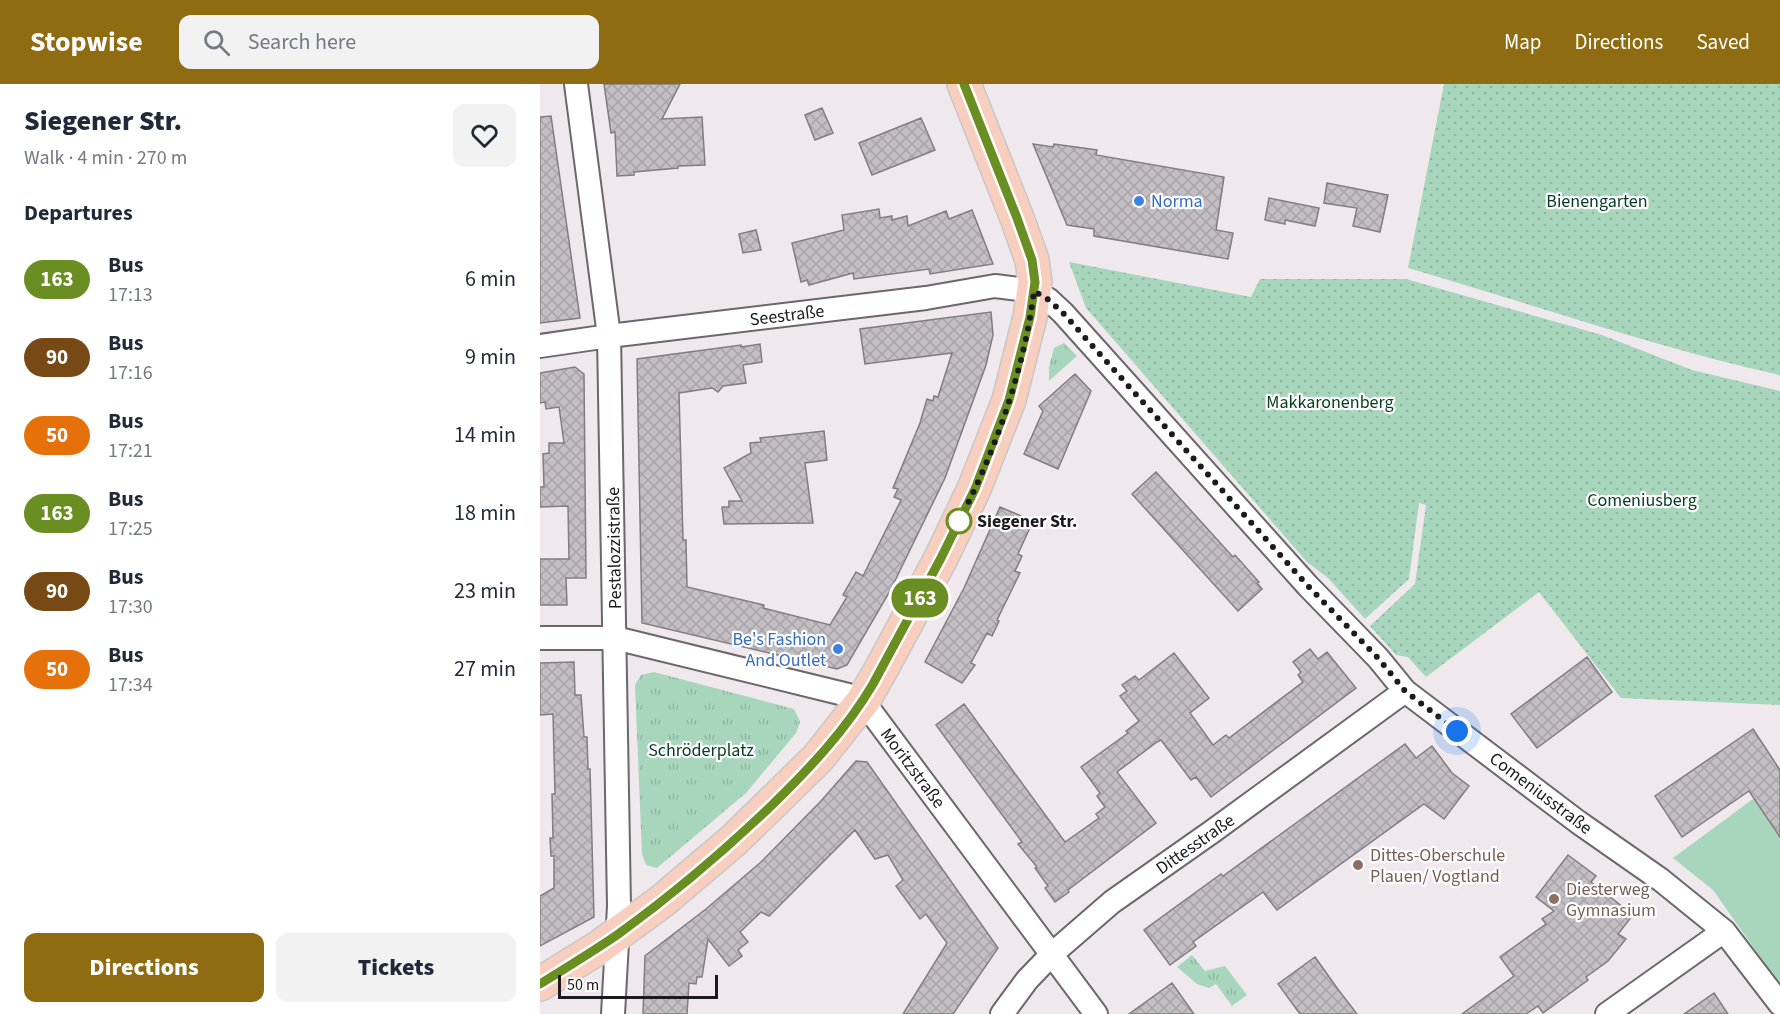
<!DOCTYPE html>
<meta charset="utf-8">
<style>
body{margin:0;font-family:"Source Sans 3",sans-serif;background:#f2f2f3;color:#1f2937;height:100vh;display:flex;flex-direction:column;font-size:22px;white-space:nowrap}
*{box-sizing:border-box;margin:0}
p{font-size:20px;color:#747a83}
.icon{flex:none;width:33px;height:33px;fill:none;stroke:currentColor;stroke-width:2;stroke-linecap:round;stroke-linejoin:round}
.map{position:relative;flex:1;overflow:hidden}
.drawer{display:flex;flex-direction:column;background:#fff;width:540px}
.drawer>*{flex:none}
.badge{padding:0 12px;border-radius:20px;font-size:21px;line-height:39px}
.scale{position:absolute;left:18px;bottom:15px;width:160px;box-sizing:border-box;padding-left:6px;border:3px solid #1c1a1c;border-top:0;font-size:16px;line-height:21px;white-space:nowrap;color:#1c1a1c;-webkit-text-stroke:4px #fff;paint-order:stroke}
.you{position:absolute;width:30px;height:30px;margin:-15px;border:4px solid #fff;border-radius:50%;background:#1a73e8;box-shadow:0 0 0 9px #1a73e833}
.map>.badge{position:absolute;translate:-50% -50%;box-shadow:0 0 0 3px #fff}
h2{padding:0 24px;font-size:22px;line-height:54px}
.round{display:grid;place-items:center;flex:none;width:63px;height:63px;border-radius:12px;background:#f2f2f3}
.summary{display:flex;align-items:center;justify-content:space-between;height:102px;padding:0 24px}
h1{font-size:28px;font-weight:800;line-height:45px}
.action{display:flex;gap:12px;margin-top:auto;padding:12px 24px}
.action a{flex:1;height:69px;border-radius:12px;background:#8f6c11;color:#fff;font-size:24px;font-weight:800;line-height:69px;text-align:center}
.action a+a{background:#f2f2f3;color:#1f2937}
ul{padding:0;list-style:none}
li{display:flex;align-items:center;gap:18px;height:78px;padding:0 24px}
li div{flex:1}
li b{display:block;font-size:22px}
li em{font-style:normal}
li .badge{min-width:66px;font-weight:700;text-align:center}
header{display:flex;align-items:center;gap:36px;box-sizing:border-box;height:84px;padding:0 30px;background:#8f6c11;color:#fff}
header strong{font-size:28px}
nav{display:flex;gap:33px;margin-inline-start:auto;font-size:21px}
.search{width:420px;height:54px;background:#f2f2f3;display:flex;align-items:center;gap:15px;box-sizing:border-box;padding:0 21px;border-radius:12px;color:#747a83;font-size:22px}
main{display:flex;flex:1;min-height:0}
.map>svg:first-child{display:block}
.grass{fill:url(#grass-tufts)}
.garden{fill:url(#garden-dots)}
.pitch{fill:#a8d6bc}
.building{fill:url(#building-cross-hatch);stroke:#827d82;stroke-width:1.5}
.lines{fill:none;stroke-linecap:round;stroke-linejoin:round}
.street-casing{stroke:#6c676c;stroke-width:26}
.primary-casing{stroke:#c9c8c9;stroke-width:36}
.street{stroke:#fff;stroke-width:22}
.primary{stroke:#f8cebe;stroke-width:33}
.line-casing{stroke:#fff;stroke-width:14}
.line{stroke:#6b8e23;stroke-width:9}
.walk{stroke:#1c1a1c;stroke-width:6;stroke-dasharray:0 10.8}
.shop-dot{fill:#3f7fe0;stroke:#fff;stroke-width:2}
.stop-dot{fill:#fff;stroke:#6b8e23;stroke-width:3}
.education-dot{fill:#8d6e63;stroke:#fff;stroke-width:2}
.labels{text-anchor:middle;stroke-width:4.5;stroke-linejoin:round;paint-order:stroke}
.shop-label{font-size:18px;fill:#366cbe;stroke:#fff;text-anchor:start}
.park-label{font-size:18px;fill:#063b24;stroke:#fff}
.street-label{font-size:18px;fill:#1c1a1c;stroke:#fff}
.stop-label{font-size:18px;font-weight:bold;fill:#1c1a1c;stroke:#fff;text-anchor:start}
.education-label{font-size:18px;fill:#785e54;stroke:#fff;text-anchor:start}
</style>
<header>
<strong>Stopwise</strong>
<div class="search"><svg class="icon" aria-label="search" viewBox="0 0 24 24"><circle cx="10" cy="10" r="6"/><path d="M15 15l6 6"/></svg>Search here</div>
<nav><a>Map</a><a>Directions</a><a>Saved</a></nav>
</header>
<main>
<section class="drawer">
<div class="summary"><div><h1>Siegener Str.</h1><p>Walk · 4 min · 270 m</p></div><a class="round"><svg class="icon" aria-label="heart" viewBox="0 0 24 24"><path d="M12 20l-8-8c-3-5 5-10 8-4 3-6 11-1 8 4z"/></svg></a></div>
<h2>Departures</h2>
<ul>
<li><span class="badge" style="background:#6b8e23;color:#fff">163</span><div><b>Bus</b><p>17:13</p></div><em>6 min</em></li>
<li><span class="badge" style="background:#774a15;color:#fff">90</span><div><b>Bus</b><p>17:16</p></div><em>9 min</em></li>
<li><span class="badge" style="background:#e6710a;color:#fff">50</span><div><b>Bus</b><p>17:21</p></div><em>14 min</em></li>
<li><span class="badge" style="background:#6b8e23;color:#fff">163</span><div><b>Bus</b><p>17:25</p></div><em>18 min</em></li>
<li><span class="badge" style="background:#774a15;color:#fff">90</span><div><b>Bus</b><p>17:30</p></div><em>23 min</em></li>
<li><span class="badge" style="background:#e6710a;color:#fff">50</span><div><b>Bus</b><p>17:34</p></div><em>27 min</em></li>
</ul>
<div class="action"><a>Directions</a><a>Tickets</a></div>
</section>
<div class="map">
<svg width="1240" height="930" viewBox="0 0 1240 930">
<defs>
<pattern id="grass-tufts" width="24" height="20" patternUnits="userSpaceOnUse" patternTransform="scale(1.5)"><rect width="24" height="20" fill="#a8d6bc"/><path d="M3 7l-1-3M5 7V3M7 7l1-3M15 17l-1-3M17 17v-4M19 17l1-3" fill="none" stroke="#90b7a1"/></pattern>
<pattern id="garden-dots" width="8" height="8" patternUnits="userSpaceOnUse" patternTransform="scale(1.5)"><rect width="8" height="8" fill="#a8d6bc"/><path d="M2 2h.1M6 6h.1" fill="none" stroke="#90b7a1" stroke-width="1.8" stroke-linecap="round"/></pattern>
<pattern id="building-cross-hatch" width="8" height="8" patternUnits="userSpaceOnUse" patternTransform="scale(1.5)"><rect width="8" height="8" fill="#c3bec3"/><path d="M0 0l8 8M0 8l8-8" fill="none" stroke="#a7a3a7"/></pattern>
</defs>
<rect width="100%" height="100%" fill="#efe9ee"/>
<path class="grass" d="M 524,259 L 537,272 L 509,297 L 509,283 L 514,264 Z
M 114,588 L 254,625 L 260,638 L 256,649 L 206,709 L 117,784 L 106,781 L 102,770 L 95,601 L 101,591 Z
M 652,871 L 665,887 L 685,882 L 707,911 L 692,922 L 676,900 L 669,904 L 657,900 L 637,883 Z"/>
<path class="garden" d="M 904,0 L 1240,0 L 1240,291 C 1114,263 992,220 868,184 Z
M 529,178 L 711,213 L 720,195 L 866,195 L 1062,251 L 1152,286 L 1240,307 L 1240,621 L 1081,614 L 999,508 L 886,593 L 868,573 L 856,571 L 830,542 L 875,500 L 886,421 L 879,419 L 869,495 L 825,535 L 788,494 L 767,478 L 546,224 Z"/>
<path class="pitch" d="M 1240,695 L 1240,901 L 1173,806 L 1133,774 Z"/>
<path class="building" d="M 64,0 L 140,0 L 122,35 L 162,33 L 165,81 L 138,82 L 138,84 L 94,88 L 94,91 L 77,92 L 75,48 L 71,49 Z
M 282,24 L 293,49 L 275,56 L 265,31 Z
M 11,32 L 40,234 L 0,239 L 0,33 Z
M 381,34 L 395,66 L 332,91 L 319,59 Z
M 493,60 L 513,63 L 514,60 L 557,66 L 556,71 L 684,93 L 676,146 L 693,149 L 688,175 L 554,152 L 554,145 L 527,141 Z
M 787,99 L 848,111 L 840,148 L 813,142 L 817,124 L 784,119 Z
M 729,114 L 779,124 L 775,142 L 745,136 L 745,140 L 725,136 Z
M 339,125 L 340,134 L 352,132 L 352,136 L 367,132 L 368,142 L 406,127 L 409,135 L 432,126 L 453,180 L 390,190 L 389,185 L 314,195 L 313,189 L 269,201 L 267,196 L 261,198 L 252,159 L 304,146 L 302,131 Z
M 216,146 L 221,166 L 203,169 L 199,150 Z
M 451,228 L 453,251 L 446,281 L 405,394 L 350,507 L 307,581 L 297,585 L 102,539 L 97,275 L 201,261 L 201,263 L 220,260 L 222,278 L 203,281 L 206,299 L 183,302 L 178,308 L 172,304 L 139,309 L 143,456 L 146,456 L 147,503 L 224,521 L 223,524 L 290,541 L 307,513 L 303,511 L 316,488 L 323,492 L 361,416 L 354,413 L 358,405 L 353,404 L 380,339 L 387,315 L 393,317 L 394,312 L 398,313 L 412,269 L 325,280 L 320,245 Z
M 35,283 L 44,290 L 46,494 L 26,494 L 27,521 L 0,521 L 0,475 L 29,475 L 28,422 L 0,423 L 0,403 L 4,403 L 3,370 L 9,369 L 9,359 L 24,359 L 19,323 L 6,325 L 5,318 L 0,319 L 0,289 Z
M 535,290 L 551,307 L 518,385 L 484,370 L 503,327 L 499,322 Z
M 284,347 L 287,376 L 265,379 L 273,439 L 184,440 L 182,423 L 189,423 L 189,417 L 202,417 L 184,384 L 211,369 L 210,359 L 221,358 L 220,354 Z
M 616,388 L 693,473 L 695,471 L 719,498 L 717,499 L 722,505 L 698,527 L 592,410 Z
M 460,423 L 493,437 L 478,470 L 482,472 L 475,487 L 480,489 L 457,536 L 459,537 L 452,552 L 447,549 L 431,579 L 435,581 L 422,599 L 385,578 L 424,504 Z
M 770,565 L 778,575 L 787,568 L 816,604 L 671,713 L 656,693 L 651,696 L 621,656 L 617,658 L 577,688 L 616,739 L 528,806 L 529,808 L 515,818 L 505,804 L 508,802 L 495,784 L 497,783 L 478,760 L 482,758 L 396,641 L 424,620 L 525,758 L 559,734 L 556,730 L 565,723 L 557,712 L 560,709 L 541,683 L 588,649 L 586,647 L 599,637 L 580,612 L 587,607 L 582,601 L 595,592 L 599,596 L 634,569 L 669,614 L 650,629 L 673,661 L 686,651 L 689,654 L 763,598 L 758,591 L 761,588 L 753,578 Z
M 1047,573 L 1072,608 L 997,664 L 971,630 Z
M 34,578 L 35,611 L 41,611 L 44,653 L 47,653 L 48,685 L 50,685 L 54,833 L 0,862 L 0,812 L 14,804 L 14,772 L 11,772 L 10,754 L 13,754 L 12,710 L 15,710 L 13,630 L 0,631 L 0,579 Z
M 1213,645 L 1240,686 L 1240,753 L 1209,707 L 1142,753 L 1115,712 Z
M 865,660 L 876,674 L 892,662 L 912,689 L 929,702 L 904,735 L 884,720 L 737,826 L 723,808 L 653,858 L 656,862 L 630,881 L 604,846 L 681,790 L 683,792 Z
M 316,677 L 327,678 L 458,864 L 413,930 L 363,930 L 407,859 L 386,830 L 380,835 L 356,802 L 363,796 L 348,771 L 335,775 L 315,746 L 229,832 L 221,828 L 200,848 L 208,858 L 198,866 L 202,872 L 189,882 L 168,855 L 162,893 L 157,893 L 156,900 L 149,899 L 147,930 L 103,930 L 105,872 L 166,825 L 221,778 L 281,717 Z
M 1028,771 L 1056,792 L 1051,798 L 1093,831 L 1078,850 L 1086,855 L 1068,877 L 1046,893 L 1048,896 L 1003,929 L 998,922 L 986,930 L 922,930 L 974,892 L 960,873 L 1006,840 L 1002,835 L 1014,827 L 996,813 Z
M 775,873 L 797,904 L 817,930 L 760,930 L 738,900 Z
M 632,899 L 654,930 L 589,930 Z
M 1174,909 L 1188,930 L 1144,930 Z"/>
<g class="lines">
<defs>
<path id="street" d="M 36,0 L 69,252 L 79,822 L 73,930
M 0,262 L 69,252 L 386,214 L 455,202 L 494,207 L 509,216 L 523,229 L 768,502 L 838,574 L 865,607 L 1038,738 L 1121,796 L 1184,847 L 1240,920
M 0,554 L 75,554 L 308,611 L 323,617 L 556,930
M 462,930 L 487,896 L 512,870 L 572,818 L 673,747 L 865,607
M 1067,930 L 1184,847"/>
<path id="primary" d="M 0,900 L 58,864 L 121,818 L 194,756 L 278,674 L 323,617 L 343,582 L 401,474 L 434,405 L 469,316 L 490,233 L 495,198 L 492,176 L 477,134 L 424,0"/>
</defs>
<use href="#street" class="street-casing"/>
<use href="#primary" class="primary-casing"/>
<use href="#street" class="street"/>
<use href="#primary" class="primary"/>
</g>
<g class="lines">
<defs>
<path id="line" d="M 0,900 C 26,884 52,868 77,851 C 131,812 183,768 231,722 C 269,685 306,646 333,600 L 401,474 L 435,405 L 469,316 L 490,233 L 495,198 L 492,176 L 477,134 L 424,0"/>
</defs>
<use href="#line" class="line-casing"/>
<use href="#line" class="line"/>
<path class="walk" d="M 419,437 C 456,366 484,286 494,207 L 509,216 L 523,229 L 768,502 L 838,574 L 865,607 L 917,647"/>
</g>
<g class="shop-dot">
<circle cx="599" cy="117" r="6"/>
<circle cx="298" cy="565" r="6"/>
</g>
<circle class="stop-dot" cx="419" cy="437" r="12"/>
<g class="education-dot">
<circle cx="818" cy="781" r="6"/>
<circle cx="1014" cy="815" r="6"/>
</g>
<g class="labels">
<g class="shop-label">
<text x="611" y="123">Norma</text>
<text x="286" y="561" text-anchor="end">Be's Fashion<tspan x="286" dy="21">And Outlet</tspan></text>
</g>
<g class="park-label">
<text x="1057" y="123">Bienengarten</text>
<text x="790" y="324">Makkaronenberg</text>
<text x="1102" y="422">Comeniusberg</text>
<text x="161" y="672">Schröderplatz</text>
</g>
<g class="street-label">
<text transform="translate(247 231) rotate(-7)" y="6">Seestraße</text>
<text transform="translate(74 464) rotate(-91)" y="6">Pestalozzistraße</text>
<text transform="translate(373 684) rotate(53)" y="6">Moritzstraße</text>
<text transform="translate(1001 709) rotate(37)" y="6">Comeniusstraße</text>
<text transform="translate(655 760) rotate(-35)" y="6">Dittesstraße</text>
</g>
<g class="stop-label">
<text x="437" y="443">Siegener Str.</text>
</g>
<g class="education-label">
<text x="830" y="777">Dittes-Oberschule<tspan x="830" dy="21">Plauen/ Vogtland</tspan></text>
<text x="1026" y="811">Diesterweg<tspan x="1026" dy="21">Gymnasium</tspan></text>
</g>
</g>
</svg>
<div class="scale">50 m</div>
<div class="you" style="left:917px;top:647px"></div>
<b class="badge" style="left:380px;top:514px;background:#6b8e23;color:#fff">163</b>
</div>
</main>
